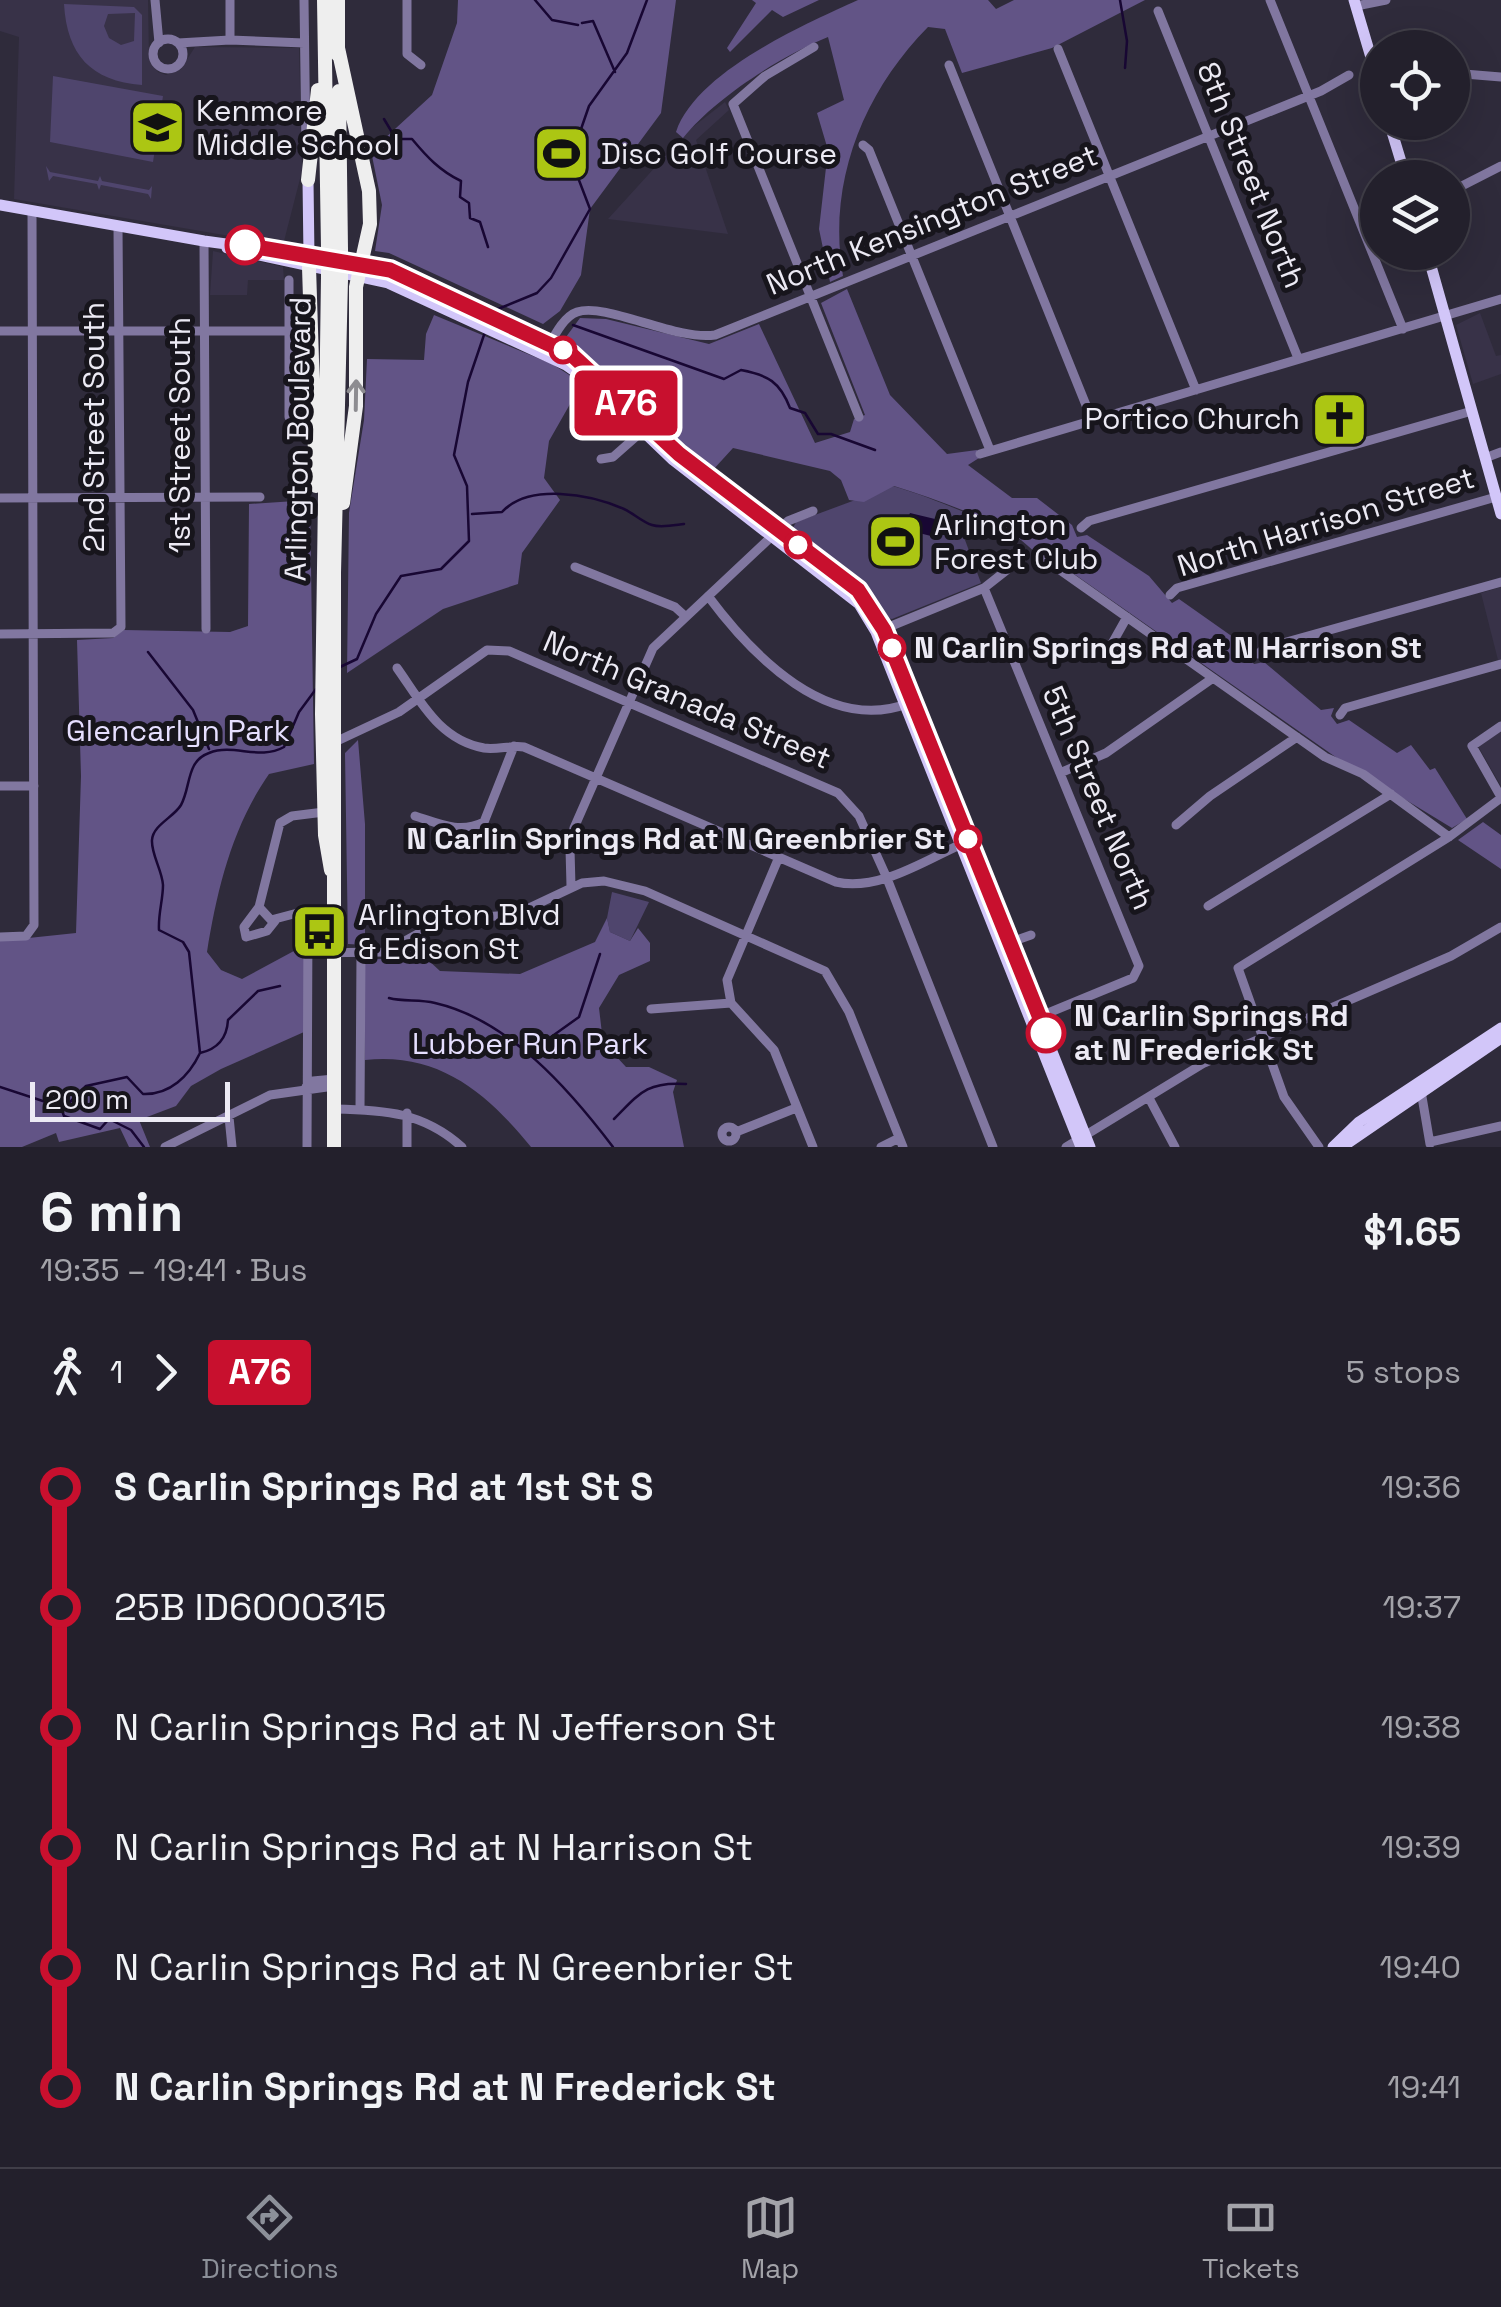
<!DOCTYPE html>
<meta charset="utf-8">
<style>
body{margin:0;font-family:"Space Grotesk",sans-serif;background:#2b2834;color:#f1f3f6;height:100vh;display:flex;flex-direction:column;font-size:38px;white-space:nowrap}
*{box-sizing:border-box;margin:0}
p{font-size:32px;color:#a3a3a9}
.icon{flex:none;width:55px;height:55px;fill:none;stroke:currentColor;stroke-width:2;stroke-linecap:round;stroke-linejoin:round}
.map{position:relative;height:1147px;overflow:hidden}
.details{display:flex;flex-direction:column;background:#23202c;flex:1}
.details>*{flex:none}
.badge{padding:0 20px;border-radius:8px;font-size:35px;line-height:65px}
.fabs{position:absolute;left:1360px;top:30px;display:grid;gap:20px}
.fabs a{display:grid;place-items:center;width:110px;height:110px;border-radius:50%;background:#23202c;box-shadow:0 10px 40px #0002,0 0 0 2px #403e48;font-size:50px}
.scale{position:absolute;left:30px;bottom:25px;width:200px;box-sizing:border-box;padding-left:10px;border:5px solid #eceaf4;border-top:0;font-size:28px;line-height:35px;white-space:nowrap;color:#eceaf4;-webkit-text-stroke:8px #17151c;paint-order:stroke}
.map>.badge{position:absolute;translate:-50% -50%;box-shadow:0 0 0 5px #fff}
.legs{display:flex;align-items:center;gap:15px;height:110px;padding:0 40px;font-size:32px}
.legs p{margin-inline-start:auto}
.overview{display:flex;align-items:center;justify-content:space-between;height:170px;padding:0 40px}
h1{font-size:55px;font-weight:700;line-height:75px}
ul{padding:0 40px;list-style:none}
li{display:flex;align-items:center;gap:35px;height:120px;font-size:38px}
li i{display:grid;place-items:center;width:15px;height:100%;margin:0 12px;background:currentColor}
li i::after{content:'';width:25px;height:25px;margin:-12px;border:8px solid;border-radius:50%;background:#23202c}
li p{margin-inline-start:auto}
li:first-child i{background:linear-gradient(#0000 50%,currentColor 0)}
li:last-child i{background:linear-gradient(currentColor 50%,#0000 0)}
.dock{display:flex;justify-content:space-around;align-items:center;height:140px;border-top:2px solid #403e48;background:#23202c;font-size:28px;color:#a3a3a9}
.dock a{display:grid;justify-items:center;gap:5px}
.dock .selected{color:#8c9099}
.map>svg:first-child{display:block}
.built{fill:#383248}
.green{fill:#4f456d;fill-rule:evenodd}
.forest{fill:#625486}
.water{fill:#180733}
.lines{fill:none;stroke-linecap:round;stroke-linejoin:round}
.stream{stroke:#180733;stroke-width:2.5}
.minor{stroke:#8177a0;stroke-width:9}
.major{stroke:#d2c6f9;stroke-width:11}
.highway{stroke:#eee;stroke-width:14}
.highway-bridge{stroke:#eee;stroke-width:14}
.oneway{stroke:#8d8c90}
.line-1-casing{stroke:#fff;stroke-width:22}
.line-1{stroke:#c8102e;stroke-width:15}
.stop-1-dot{fill:#fff;stroke:#c8102e;stroke-width:5}
.labels{text-anchor:middle;stroke-width:10;stroke-linejoin:round;paint-order:stroke}
.poi-label{font-size:30px;fill:#eceaf4;stroke:#17151c;text-anchor:start}
.street-label{font-size:30px;fill:#eceaf4;stroke:#17151c}
.stop-label{font-size:30px;font-weight:bold;fill:#eceaf4;stroke:#17151c;text-anchor:start}
.park-label{font-size:30px;fill:#e6dfff;stroke:#17151c}
</style>
<div class="map">
<svg width="1501" height="1147" viewBox="0 0 1501 1147">
<rect width="100%" height="100%" fill="#2f2b3b"/>
<path class="built" d="M 0,0 L 148,0 L 149,60 L 158,72 L 166,75 L 181,69 L 195,47 L 299,48 L 302,171 L 283,245 L 14,199 L 19,37 L 0,31 Z
M 725,102 L 729,110 L 696,140 L 728,234 L 608,219 L 689,130 Z
M 213,251 L 283,267 L 284,280 L 248,280 L 247,295 L 210,295 Z
M 1480,313 L 1496,356 L 1501,355 L 1501,374 L 1473,384 L 1456,325 Z
M 1501,587 L 1501,659 L 1498,660 L 1481,593 Z
M 1501,731 L 1501,786 L 1478,746 Z"/>
<path class="green" d="M 64,4 L 134,7 L 142,15 L 142,85 C 91,81 67,55 64,4 ZM 135,13 L 134,41 L 121,45 L 109,38 L 104,26 L 108,14 Z
M 53,76 L 163,96 L 153,162 L 50,142 Z
M 46,166 L 50,172 L 98,181 L 100,176 L 102,181 L 149,190 L 152,186 L 151,199 L 148,194 L 101,185 L 99,190 L 97,184 L 53,176 L 49,181 Z
M 893,486 C 931,497 963,513 1000,525 L 965,540 L 981,583 L 892,619 L 886,618 L 862,586 L 792,530 L 796,522 Z
M 612,892 L 649,902 L 630,941 L 610,932 L 607,918 Z"/>
<path class="forest" d="M 458,0 L 676,0 L 661,113 L 590,209 L 581,275 L 560,311 L 543,324 L 389,253 L 375,251 L 382,205 L 371,151 L 432,95 L 457,23 Z
M 752,0 L 819,0 L 783,17 L 772,10 L 730,52 L 727,48 L 756,3 Z
M 858,0 L 988,0 L 996,9 L 1014,0 L 1145,0 L 1052,48 L 962,73 L 945,29 L 928,27 C 863,93 827,183 843,276 L 830,282 L 819,229 L 828,150 L 817,113 L 844,100 L 828,37 C 781,56 715,98 683,138 L 676,132 C 696,72 803,25 858,0 Z
M 847,289 L 890,395 L 947,454 L 977,450 L 979,458 L 968,465 L 1012,498 L 1037,498 L 1072,525 L 1077,537 L 1087,535 L 1149,576 L 1172,603 L 1179,599 L 1250,649 L 1248,656 L 1254,664 L 1264,662 L 1321,710 L 1334,708 L 1331,716 L 1337,724 L 1349,720 L 1397,753 L 1411,745 L 1430,770 L 1435,768 L 1467,819 L 1452,828 L 1337,758 L 1054,560 L 1052,553 L 1045,549 L 1039,555 C 1027,546 1013,531 1001,526 C 966,511 930,497 894,486 L 864,502 L 849,500 L 841,480 L 830,471 L 733,448 L 712,471 C 661,433 622,377 567,345 L 566,337 L 580,318 L 606,319 L 709,344 L 759,324 L 815,443 L 850,432 L 854,419 L 865,415 L 821,303 Z
M 434,315 L 552,364 L 582,383 L 549,441 L 544,478 L 560,500 L 522,553 L 518,584 L 443,609 L 347,673 L 349,513 L 364,420 L 367,359 L 424,360 L 426,334 Z
M 310,500 L 314,764 L 269,774 C 232,827 217,890 207,952 L 221,970 L 242,979 L 305,945 L 304,1032 L 221,1069 L 191,1086 L 176,1106 L 139,1120 L 150,1147 L 129,1147 L 120,1128 L 59,1142 L 56,1133 L 22,1147 L 0,1147 L 0,941 L 76,933 L 81,776 L 77,640 L 113,638 L 124,630 L 230,632 L 248,626 L 249,504 Z
M 358,740 L 365,824 L 365,945 L 348,944 L 345,753 Z
M 1483,822 L 1501,835 L 1501,869 L 1458,840 Z
M 607,918 L 610,932 L 630,941 L 638,928 L 650,943 L 650,961 L 619,975 L 599,1008 L 603,1042 L 626,1067 L 649,1067 L 677,1080 L 673,1092 L 684,1147 L 531,1147 C 487,1093 439,1052 365,1060 L 364,960 L 399,958 L 414,947 L 440,971 L 520,974 L 595,942 Z"/>
<path class="water" d="M 910,513 L 935,519 L 931,536 L 915,532 L 912,541 L 899,538 Z"/>
<g class="lines">
<path class="stream" d="M 535,0 L 552,20 L 578,25
M 1120,0 L 1127,41 L 1125,68
M 582,23 L 593,21 L 615,72
M 384,119 L 396,139 L 412,139 C 427,157 440,171 461,181 L 460,197 L 469,203 L 470,218 L 480,222 L 488,247
M 493,311 L 537,293 L 551,278 L 590,209 L 577,175 L 580,132 L 589,106 L 627,53 L 647,0
M 573,325 L 724,379 L 741,370 C 768,375 780,382 790,408 L 805,413 L 818,434 L 831,434 L 875,450
M 472,514 L 502,512 C 529,483 590,494 624,509 C 633,513 642,522 652,525 C 661,528 675,525 684,524
M 148,652 L 193,710 L 209,749
M 340,667 L 357,659 L 376,614 L 401,576 L 441,569 L 469,541 L 467,486 L 454,455 L 468,382 L 485,332
M 389,998 C 404,1002 419,999 435,1003 C 509,1020 569,1089 613,1147
M 530,1052 L 579,1017 L 600,954
M 200,1053 C 218,1049 227,1037 228,1020 L 258,991 L 280,986
M 0,1087 L 58,1106 L 70,1102 L 86,1086 L 127,1077 L 143,1094 C 170,1095 189,1076 200,1053 L 189,952 L 183,942 L 159,930 C 158,914 163,900 163,885 C 162,870 151,854 152,840 C 153,825 174,817 181,805 C 191,787 186,761 209,753 C 234,743 259,761 284,747 L 299,712 L 316,689
M 61,1108 L 64,1116 L 100,1129 L 109,1119 L 131,1130 L 144,1147
M 614,1119 C 638,1095 646,1081 686,1084"/>
<path class="minor" d="M 155,0 L 159,43
M 230,0 L 230,40 L 304,43
M 304,0 L 306,152
M 407,0 L 407,54 L 421,65
M 1270,0 L 1403,329
M 1356,6 L 1386,0
M 1158,11 L 1298,358
M153 54a15 15 0 1 1 30 0a15 15 0 1 1-30 0Z
M 178,43 L 230,40
M 814,47 L 765,76 L 733,104 L 859,417
M 1058,49 L 1196,390
M 949,65 L 1092,420
M 1452,73 L 1501,77
M 863,145 L 869,150 L 990,450
M 1452,191 L 1501,166
M 204,241 L 206,629
M 289,280 L 289,417
M 0,331 L 290,331
M 544,354 C 552,341 562,317 577,312 C 606,302 676,341 715,335 L 1321,91 L 1349,75
M 980,454 L 1501,299
M 1485,458 L 1501,452
M 601,459 L 613,457 L 647,427
M 0,498 L 260,497
M 1081,528 L 1089,521 L 1472,411
M 1043,558 L 1325,757 L 1363,774 L 1449,837
M 575,567 L 675,607 L 685,616
M 984,588 L 1139,966 L 1133,978 L 1036,1018
M 1170,595 L 1177,588 L 1496,497
M 708,596 C 752,655 828,735 909,703
M 879,631 L 984,588 L 1022,558
M 0,634 L 113,633 L 121,627 L 118,227
M 1109,649 L 1127,617
M 1258,654 L 1265,648 L 1501,582
M 397,668 C 420,700 439,740 484,748 C 497,750 511,745 524,747 L 836,882 C 879,892 927,859 966,842
M 1340,715 L 1345,708 L 1501,664
M 1501,726 L 1472,746 L 1501,797
M 335,742 L 399,712 L 487,650 L 509,651 L 838,793 L 859,816 L 886,876 L 993,1147
M 1060,773 L 1106,753 L 1213,678
M 0,786 L 34,786
M 415,816 C 440,824 460,834 484,822 L 514,746
M 1176,825 L 1210,796 L 1297,737
M 779,857 L 727,980 L 731,1003 L 774,1050 L 813,1147
M 571,886 L 570,849 L 574,828 L 653,648 L 788,521 L 813,511
M 1208,906 L 1391,794
M 259,907 L 244,927 L 246,937 L 267,931 L 275,921
M 0,937 L 26,936 L 34,925 L 32,211
M 1005,944 L 1031,935
M 309,953 L 385,952 L 445,919 L 514,915 L 582,883 L 604,881 L 645,891 L 825,971 L 849,1012 L 903,1147
M 651,1009 L 731,1003
M 306,1087 L 313,1081 L 334,1079
M 1421,1091 L 1430,1144
M 1149,1098 L 1175,1147
M 334,1109 C 385,1110 423,1112 462,1147
M 360,1110 L 361,953
M 229,1117 L 232,1147
M722 1134a7 7 0 1 1 14 0a7 7 0 1 1-14 0Z
M 736,1132 L 796,1108
M 1430,1142 L 1501,1126
M 165,1147 L 270,1095 L 334,1086
M 307,1147 L 308,924 L 305,911 L 271,920 L 259,907 L 280,823 L 292,816 L 324,812
M 407,1147 L 407,1113
M 881,1147 L 899,1138
M 1066,1147 L 1204,1063 L 1451,956 L 1501,927
M 1319,1147 L 1284,1097 L 1238,968 L 1449,837 L 1501,798"/>
<path class="major" d="M 1354,0 L 1378,81
M 1389,122 L 1406,178
M 308,180 L 309,257
M 0,205 L 204,241 L 361,262 L 417,282 L 550,343 L 587,364 L 679,454 L 858,591 L 884,630 L 1090,1147
M 227,248 L 388,283 L 566,365 L 596,386 L 673,460 L 859,604 L 876,632 L 1081,1147
M 1427,252 L 1501,514
M 1333,1147 L 1359,1122 L 1501,1028
M 1342,1147 L 1501,1038"/>
<path class="highway" d="M 324,0 L 328,248
M 338,48 L 369,191 L 370,224 L 356,287 L 356,406 L 343,503
M 338,55 L 338,0
M 339,91 L 341,250
M 308,180 L 318,90
M 309,267 L 316,486
M 328,276 L 322,714 L 325,835 L 331,870
M 334,1147 L 334,573 L 341,279"/>
<path class="highway-bridge" d="M 341,250 L 341,279
M 328,276 L 328,248"/>
</g>
<defs><path id="oneway-shaft" d="M-6 0H5M1.5-3L5.5 0L1.5 3" fill="none" stroke-width="1.6" stroke-linecap="round" stroke-linejoin="round" transform="scale(2.5)"/></defs>
<use class="oneway" href="#oneway-shaft" transform="translate(356 395) rotate(-89)"/>
<g class="lines">
<defs>
<path id="line-1" d="M 245,245 L 390,270 L 572,355 L 679,454 L 858,590 L 884,630 L 1046,1033"/>
</defs>
<use href="#line-1" class="line-1-casing"/>
<use href="#line-1" class="line-1"/>
</g>
<defs>
<symbol id="school-square" viewBox="-11 -11 22 22"><rect x="-9" y="-9" width="18" height="18" rx="4" fill="#acc613" stroke="#17151c"/><path d="M0-5L7-2L0 1L-7-2ZM-4 1L0 2.5L4 1V4Q0 6-4 4Z" fill="#111"/></symbol>
<symbol id="stadium-square" viewBox="-11 -11 22 22"><rect x="-9" y="-9" width="18" height="18" rx="4" fill="#acc613" stroke="#17151c"/><path d="M0-5a6.5 5 0 1 0 0 10a6.5 5 0 1 0 0-10ZM-3.5-1.8h7v3.6h-7Z" fill="#111"/></symbol>
<symbol id="church-square" viewBox="-11 -11 22 22"><rect x="-9" y="-9" width="18" height="18" rx="4" fill="#acc613" stroke="#17151c"/><path d="M-1.2-6h2.4v3.5h3.3v2.4h-3.3V6h-2.4V-.1h-3.3v-2.4h3.3Z" fill="#111"/></symbol>
<symbol id="bus-square" viewBox="-11 -11 22 22"><rect x="-9" y="-9" width="18" height="18" rx="4" fill="#acc613" stroke="#17151c"/><path d="M-5-6H5V4H4V6H2V4H-2V6H-4V4H-5ZM-3.5-4V0h7V-4ZM-3.5 1.2v1.5H-2V1.2ZM2 1.2v1.5H3.5V1.2Z" fill="#111"/></symbol>
</defs>
<g fill-rule="evenodd">
<use href="#school-square" x="126" y="96" width="63" height="63"/>
<use href="#stadium-square" x="530" y="122" width="63" height="63"/>
<use href="#church-square" x="1308" y="388" width="63" height="63"/>
<use href="#stadium-square" x="864" y="510" width="63" height="63"/>
<use href="#bus-square" x="288" y="900" width="63" height="63"/>
</g>
<g class="stop-1-dot">
<circle cx="245" cy="245" r="18"/>
<circle cx="563" cy="350" r="12"/>
<circle cx="798" cy="545" r="12"/>
<circle cx="892" cy="648" r="12"/>
<circle cx="968" cy="839" r="12"/>
<circle cx="1046" cy="1033" r="18"/>
</g>
<g class="labels">
<g class="poi-label">
<text x="196" y="121">Kenmore<tspan x="196" dy="34">Middle School</tspan></text>
<text x="601" y="164">Disc Golf Course</text>
<text x="1300" y="429" text-anchor="end">Portico Church</text>
<text x="934" y="535">Arlington<tspan x="934" dy="34">Forest Club</tspan></text>
<text x="358" y="925">Arlington Blvd<tspan x="358" dy="34">&amp; Edison St</tspan></text>
</g>
<g class="street-label">
<text transform="translate(1251 175) rotate(68)" y="10">8th Street North</text>
<text transform="translate(932 220) rotate(-22)" y="10">North Kensington Street</text>
<text transform="translate(94 427) rotate(-90)" y="10">2nd Street South</text>
<text transform="translate(180 435) rotate(-90)" y="10">1st Street South</text>
<text transform="translate(298 439) rotate(-89)" y="10">Arlington Boulevard</text>
<text transform="translate(1326 522) rotate(-17)" y="10">North Harrison Street</text>
<text transform="translate(687 700) rotate(23)" y="10">North Granada Street</text>
<text transform="translate(1098 798) rotate(67)" y="10">5th Street North</text>
</g>
<g class="stop-label">
<text x="914" y="658">N Carlin Springs Rd at N Harrison St</text>
<text x="946" y="849" text-anchor="end">N Carlin Springs Rd at N Greenbrier St</text>
<text x="1074" y="1026">N Carlin Springs Rd<tspan x="1074" dy="34">at N Frederick St</tspan></text>
</g>
<g class="park-label">
<text x="178" y="741">Glencarlyn Park</text>
<text x="530" y="1054">Lubber Run Park</text>
</g>
</g>
</svg>
<div class="fabs">
<a><svg class="icon" aria-label="locate" viewBox="0 0 24 24"><circle cx="12" cy="12" r="6"/><path d="M12 2v4M12 18v4M2 12h4M18 12h4"/></svg></a>
<a><svg class="icon" aria-label="layers" viewBox="0 0 24 24"><path d="M12 4l9 5-9 5-9-5zM3 14l9 5 9-5"/></svg></a>
</div>
<div class="scale">200 m</div>
<b class="badge" style="left:626px;top:403px;background:#c8102e;color:#fff">A76</b>
</div>
<section class="details">
<div class="overview"><div><h1>6 min</h1><p>19:35 – 19:41 · Bus</p></div><b>$1.65</b></div>
<div class="legs"><svg class="icon" aria-label="walk" viewBox="0 0 24 24"><circle cx="13" cy="4" r="2"/><path d="M13 8l-2 6 4 7M11 14l-3 7M7 12l3-4h3l4 4"/></svg>1<svg class="icon" aria-label="forward" viewBox="0 0 24 24"><path d="M9 5l7 7-7 7"/></svg><b class="badge" style="background:#c8102e;color:#fff">A76</b><p>5 stops</p></div>
<ul>
<li><i style="color:#c8102e"></i><b>S Carlin Springs Rd at 1st St S</b><p>19:36</p></li>
<li><i style="color:#c8102e"></i><span>25B ID6000315</span><p>19:37</p></li>
<li><i style="color:#c8102e"></i><span>N Carlin Springs Rd at N Jefferson St</span><p>19:38</p></li>
<li><i style="color:#c8102e"></i><span>N Carlin Springs Rd at N Harrison St</span><p>19:39</p></li>
<li><i style="color:#c8102e"></i><span>N Carlin Springs Rd at N Greenbrier St</span><p>19:40</p></li>
<li><i style="color:#c8102e"></i><b>N Carlin Springs Rd at N Frederick St</b><p>19:41</p></li>
</ul>
</section>
<nav class="dock">
<a class="selected"><svg class="icon" aria-label="directions" viewBox="0 0 24 24"><path d="M12 3l9 9-9 9-9-9zM9 14v-3h6M13 9l2 2-2 2"/></svg>Directions</a>
<a><svg class="icon" aria-label="map" viewBox="0 0 24 24"><path d="M3 6l6-2 6 2 6-2v14l-6 2-6-2-6 2zM9 4v14M15 6v14"/></svg>Map</a>
<a><svg class="icon" aria-label="tickets" viewBox="0 0 24 24"><path d="M3 7h18v10H3zM15 7v10"/></svg>Tickets</a>
</nav>
